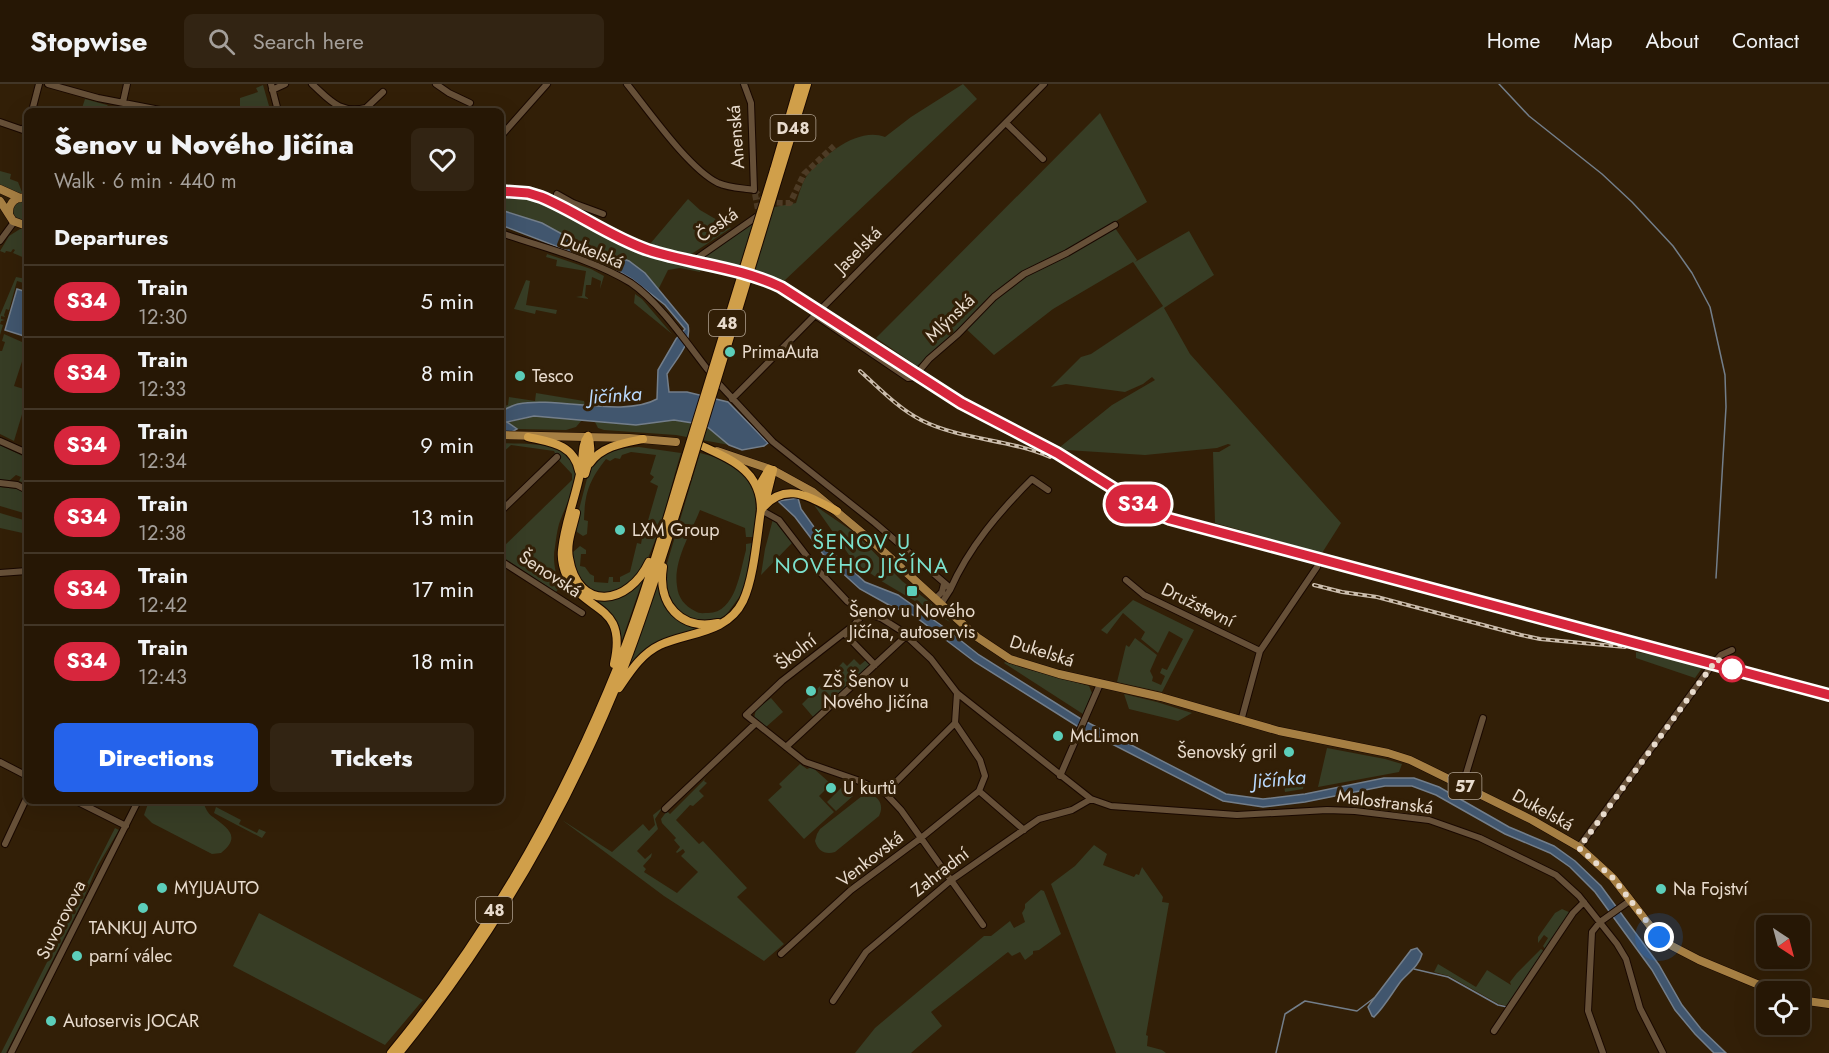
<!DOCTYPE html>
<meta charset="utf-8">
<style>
body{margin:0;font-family:Jost,sans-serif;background:#322413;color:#f1f3f6;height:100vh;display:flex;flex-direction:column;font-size:22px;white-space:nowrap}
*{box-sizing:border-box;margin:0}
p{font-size:20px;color:#a49f9a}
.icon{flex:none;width:33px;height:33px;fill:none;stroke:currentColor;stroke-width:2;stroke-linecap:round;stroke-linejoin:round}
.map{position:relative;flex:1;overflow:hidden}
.details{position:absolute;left:24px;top:24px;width:480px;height:696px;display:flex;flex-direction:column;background:#261705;border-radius:9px;box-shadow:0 6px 24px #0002,0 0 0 2px #423627}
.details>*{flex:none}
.badge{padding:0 12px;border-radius:20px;font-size:21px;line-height:39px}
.needle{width:39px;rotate:144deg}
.buttons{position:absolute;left:1756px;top:831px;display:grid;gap:12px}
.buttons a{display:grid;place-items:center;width:54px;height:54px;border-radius:9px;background:#261705;box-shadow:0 6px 24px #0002,0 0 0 2px #423627;font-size:30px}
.you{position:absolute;width:30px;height:30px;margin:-15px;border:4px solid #fff;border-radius:50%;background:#1a73e8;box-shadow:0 0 0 9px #1a73e833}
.map>.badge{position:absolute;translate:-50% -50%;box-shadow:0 0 0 3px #fff}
h2{padding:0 30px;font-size:22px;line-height:54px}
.round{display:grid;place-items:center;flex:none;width:63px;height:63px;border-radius:9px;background:#322413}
.overview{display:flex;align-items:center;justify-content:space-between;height:102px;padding:0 30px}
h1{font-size:28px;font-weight:800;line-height:45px}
.primary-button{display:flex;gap:12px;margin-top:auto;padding:12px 30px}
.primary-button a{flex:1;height:69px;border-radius:9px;background:#2563eb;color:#fff;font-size:24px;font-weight:800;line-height:69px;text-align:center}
.primary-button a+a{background:#322413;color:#f1f3f6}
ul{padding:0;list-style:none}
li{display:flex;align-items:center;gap:18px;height:72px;padding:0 30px;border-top:2px solid #423627}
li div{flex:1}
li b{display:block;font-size:22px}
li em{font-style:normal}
li .badge{min-width:66px;font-weight:700;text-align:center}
header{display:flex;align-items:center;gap:36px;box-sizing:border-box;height:84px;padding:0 30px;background:#261705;border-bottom:2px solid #423627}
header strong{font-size:28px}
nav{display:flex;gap:33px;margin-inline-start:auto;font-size:21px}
.search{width:420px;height:54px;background:#322413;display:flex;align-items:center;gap:15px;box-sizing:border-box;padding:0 21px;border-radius:9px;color:#a49f9a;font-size:22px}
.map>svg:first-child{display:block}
.green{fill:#373d25}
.water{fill:#41566e;stroke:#737e8a;stroke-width:1.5}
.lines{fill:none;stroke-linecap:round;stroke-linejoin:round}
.stream{stroke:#737e8a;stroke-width:1.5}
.minor-tunnel{stroke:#4d3b25;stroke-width:6;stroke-dasharray:6 3;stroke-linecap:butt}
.minor-casing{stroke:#190800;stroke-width:8}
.major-casing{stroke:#190800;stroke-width:9}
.highway-casing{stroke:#190800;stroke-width:10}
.minor{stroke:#665038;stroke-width:6}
.major{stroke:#a67f43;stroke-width:8}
.highway{stroke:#d09f4a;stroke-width:8}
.rail-casing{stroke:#cbbdad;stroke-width:4}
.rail{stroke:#321f07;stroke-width:1.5;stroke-dasharray:4.5;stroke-linecap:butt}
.highway-bridge-casing{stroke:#190800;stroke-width:10;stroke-linecap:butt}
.highway-bridge{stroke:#d09f4a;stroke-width:8}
.line-casing{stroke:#fff;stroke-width:14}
.line{stroke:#d7263d;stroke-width:9}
.walk{stroke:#e8dbcd;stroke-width:6;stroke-dasharray:0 10.8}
.poi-dot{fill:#5cceba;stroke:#321f07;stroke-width:2}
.stop-dot{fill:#fff;stroke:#d7263d;stroke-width:3}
.labels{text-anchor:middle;stroke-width:6;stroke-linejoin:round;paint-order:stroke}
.shield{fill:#321f07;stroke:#b1a392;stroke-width:1.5}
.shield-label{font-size:16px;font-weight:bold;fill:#e8dbcd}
.street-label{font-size:18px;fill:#e8dbcd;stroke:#321f07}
.poi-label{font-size:18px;fill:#e8dbcd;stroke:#321f07;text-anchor:start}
.water-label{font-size:20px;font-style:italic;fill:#b9d9fe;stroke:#321f07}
.quarter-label{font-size:21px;letter-spacing:1.5px;fill:#7be1cd;stroke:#321f07}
</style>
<header>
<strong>Stopwise</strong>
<div class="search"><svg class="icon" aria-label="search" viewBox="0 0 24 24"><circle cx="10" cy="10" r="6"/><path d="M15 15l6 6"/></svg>Search here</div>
<nav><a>Home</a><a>Map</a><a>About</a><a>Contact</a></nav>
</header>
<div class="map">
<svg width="1829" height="969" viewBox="0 0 1829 969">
<rect width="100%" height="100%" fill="#321f07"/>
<path class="green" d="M 963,0 L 977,15 L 784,197 L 752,186 L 701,173 L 774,123 L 796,119 C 799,110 802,97 809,89 C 826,70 858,43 885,53 L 911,33 Z
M 263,1 L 269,22 L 268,27 L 240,27 L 240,14 L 258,8 L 256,4 Z
M 85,15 L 107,21 L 113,27 L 81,27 Z
M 1100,29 L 1147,118 L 1108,142 L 1111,146 L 1115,144 L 1137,176 L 1135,178 L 1189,147 L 1214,191 L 1164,224 L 1190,270 L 1341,439 L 1322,469 L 1215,439 L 1213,368 L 1219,368 L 1231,361 L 1228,360 L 1217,364 L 1145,371 L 1066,366 L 1060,363 L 1112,321 L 1155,296 L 1152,293 L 1143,300 L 1125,308 L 1066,300 L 1051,303 L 1081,273 L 1091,270 L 1163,222 L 1133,178 L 1053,225 L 994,271 L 962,241 L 917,282 L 876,254 Z
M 0,87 L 11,90 L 10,95 L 18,98 L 22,108 L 25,108 L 27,105 L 27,110 L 14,108 L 0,101 Z
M 501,110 L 520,111 L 555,122 L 555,124 L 640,167 L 701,184 L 700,188 L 680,184 L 668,186 L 658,206 L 645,189 L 571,155 L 542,139 L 501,126 Z
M 688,115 L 700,126 L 731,144 L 690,171 L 650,160 Z
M 24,116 L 27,117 L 27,137 L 17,137 C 11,129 11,127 16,118 Z
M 20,145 L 27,145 L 27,175 L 13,169 L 15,166 L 13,165 L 11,168 L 6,167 L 5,169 L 0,167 L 9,152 Z
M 547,170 L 591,185 L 604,192 L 600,205 L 601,197 L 592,193 L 591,201 L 586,201 L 585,212 L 589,215 L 576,213 L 582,212 L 586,187 L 556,182 L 557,176 L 546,173 Z
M 16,193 L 26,195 L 27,194 L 27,200 L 17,197 L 9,226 L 6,225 L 4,231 L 5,233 L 1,232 L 1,235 L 5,236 L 1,237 L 0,240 L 3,241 L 0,251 L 0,231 Z
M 526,196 L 530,197 L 526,221 L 557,226 L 556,230 L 536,226 L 535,230 L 514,225 Z
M 635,210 L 642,215 L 672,250 L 634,219 Z
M 4,250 L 22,258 L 27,256 L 27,262 L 14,302 L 27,306 L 26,317 L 14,357 L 0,350 L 0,267 L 2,267 L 5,258 L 2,257 Z
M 536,309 L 584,317 L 585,321 C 556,318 528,316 501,327 L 501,323 L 508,321 L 509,313 L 535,317 Z
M 534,332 L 582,336 L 576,343 L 566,346 L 517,345 L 506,339 Z
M 594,336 L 636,341 L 674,336 L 705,341 L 729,361 L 676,351 L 604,346 L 598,344 Z
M 501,359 C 519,360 539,359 556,364 C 594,376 566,418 559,440 C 557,447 556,455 555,463 C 552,477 556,490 560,503 L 556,508 L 501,472 L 501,465 L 572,396 L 572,390 L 554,371 L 555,369 L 554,367 L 511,361 L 501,370 Z
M 0,361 L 27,374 L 27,400 L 19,397 L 21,393 L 16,391 L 9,397 L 0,396 Z
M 639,363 L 681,369 C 670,403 656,475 632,499 C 628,503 621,505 615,507 C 606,511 597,511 589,504 C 578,496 572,482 573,468 L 580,462 L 586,466 L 586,470 L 581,470 L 580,482 L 585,483 L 590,490 L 594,492 L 594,498 L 608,499 L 609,493 L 613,493 L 613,498 L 620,498 L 620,493 L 630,488 L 637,459 L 641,460 L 644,443 L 640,442 L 641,440 L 647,440 L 658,402 L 650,398 L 654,393 L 650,390 L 656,371 L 631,368 L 622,371 L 620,375 L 615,374 L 610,377 L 606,375 C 589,397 585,408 584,436 L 588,437 L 587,450 L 583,452 L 577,448 L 575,441 L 590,383 L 592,383 C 605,367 619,364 639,363 Z
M 700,369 C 754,382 761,400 753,453 L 746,453 L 745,444 L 700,426 C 691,449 673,477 677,502 C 678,514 685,522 695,527 C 699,530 703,529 708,529 C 736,529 740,487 746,466 L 746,460 L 752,459 L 745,500 L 740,512 L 726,531 L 715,537 L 693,537 L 673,523 L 665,498 L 665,486 Z
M 0,403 L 18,405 L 27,409 L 27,430 L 0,422 Z
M 814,421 L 855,449 L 902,497 L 927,516 L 950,538 L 883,498 L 854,478 Z
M 0,429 L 27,437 L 27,450 L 0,444 Z
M 773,435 L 792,459 L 761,491 L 765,465 Z
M 643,495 L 620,562 L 617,546 L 593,515 L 594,513 L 607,515 Z
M 659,497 L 669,526 L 704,543 L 669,555 L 628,585 Z
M 1133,516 L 1194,546 L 1162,608 L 1117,598 L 1126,561 L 1129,563 L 1135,554 L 1157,571 L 1150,587 L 1153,593 L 1152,597 L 1161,601 L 1165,592 L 1160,589 L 1162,584 L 1167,586 L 1183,555 L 1169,547 L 1158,569 L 1141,555 L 1145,548 L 1123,529 L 1107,550 L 1101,546 Z
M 1636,568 L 1661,572 L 1702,584 L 1695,594 L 1636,574 Z
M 854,575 L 860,581 L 866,576 L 870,581 L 814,634 L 802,620 L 826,596 L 830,600 L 838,593 L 834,588 L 843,578 L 847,582 Z
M 1005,578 L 1023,584 L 1089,602 L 1092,609 L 1083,630 L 1004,579 Z
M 1124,610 L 1157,618 L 1192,629 L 1178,637 L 1129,625 Z
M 771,614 L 783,628 L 766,643 L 754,634 L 756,625 Z
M 1327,664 L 1385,675 L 1402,680 L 1399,688 L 1318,703 Z
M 800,680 L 807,685 L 812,683 L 831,700 L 819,712 L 834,728 L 804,755 L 768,716 L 782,703 L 779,700 Z
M 1282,690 L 1305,691 L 1303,705 L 1285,708 Z
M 706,694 L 704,697 L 707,699 L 699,707 L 704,712 L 693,722 L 690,721 L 676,736 L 699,760 L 703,757 L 747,804 L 737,813 L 784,860 L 764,877 L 664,812 L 562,736 L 612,768 L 643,740 L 649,747 L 655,741 L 653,731 L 663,723 L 655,735 L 658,745 L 637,767 L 645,775 L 652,769 L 651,773 L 643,782 L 646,785 L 644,788 L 677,809 L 698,788 L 681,772 L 685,768 L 683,765 L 677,769 L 676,768 L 680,763 L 674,756 L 676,754 L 662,739 L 661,735 L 667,727 L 670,730 Z
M 843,702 L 853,712 L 836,727 L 827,718 Z
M 869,710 C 880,713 884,722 879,732 L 835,768 C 825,771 818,767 815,757 L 817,750 L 820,745 L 862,712 Z
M 149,717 L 203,717 C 205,723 207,729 213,733 C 227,744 242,752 221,769 L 212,770 L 152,739 L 144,731 Z
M 216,723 L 241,736 L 239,740 L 257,749 L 259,745 L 266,748 L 262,754 L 214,729 Z
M 115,744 L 119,746 L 97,783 L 83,816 L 6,969 L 1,969 Z
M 1094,761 L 1107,770 L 1103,781 L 1134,793 L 1136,790 L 1139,791 L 1142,783 L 1163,813 L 1162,818 L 1169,819 L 1146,951 L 1148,952 L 1147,962 L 1162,966 L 1166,969 L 1116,969 L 1051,800 L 1075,782 Z
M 1041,806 L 1044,807 L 1061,850 L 1039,866 L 1033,867 L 1033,870 L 1025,876 L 1020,868 L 1012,872 L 1008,868 L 931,928 L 942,942 L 911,969 L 855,969 L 875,944 L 984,852 L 991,852 L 1010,837 L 1014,844 L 1025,838 L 1022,829 L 1025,824 L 1025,820 Z
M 1562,825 L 1571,829 L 1508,922 L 1499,920 L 1449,892 L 1434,888 L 1438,880 L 1476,903 L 1487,886 L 1511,901 L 1510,898 L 1517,889 L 1541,865 L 1544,867 L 1545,865 L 1543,862 L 1548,854 L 1544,851 L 1538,859 L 1538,853 L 1555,829 Z
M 259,829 L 423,916 L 385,961 L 233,882 Z"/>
<path class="water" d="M 501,126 L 542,139 L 571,155 L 629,177 L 645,189 L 688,241 C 692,260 676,275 667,290 L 669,308 L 687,308 L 728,318 L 768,359 L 764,362 L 742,366 L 729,361 L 705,341 L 674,336 L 636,341 L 534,332 L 507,338 L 517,345 L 501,354 L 501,327 C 506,325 513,321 518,320 C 557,312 623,334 657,315 L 658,286 L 676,255 L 685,245 L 665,221 L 632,195 L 613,184 L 501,141 Z
M 17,205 L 27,208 L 27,241 L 24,252 L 5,246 Z
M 798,414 L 801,425 L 832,468 L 865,498 L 898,511 L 945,544 L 979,571 L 1081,635 L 1226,710 L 1263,715 L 1305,710 L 1384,694 L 1414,694 L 1439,703 L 1509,743 L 1554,762 L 1575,777 L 1601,802 L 1659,881 L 1682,921 L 1701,945 L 1726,969 L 1714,969 L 1695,950 L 1675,926 L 1652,886 L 1595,808 L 1570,783 L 1550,769 L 1505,750 L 1436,711 L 1412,702 L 1385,702 L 1305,718 L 1263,723 L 1223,717 L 1077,642 L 975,578 L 913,531 L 889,521 L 860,505 L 826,474 L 795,433 L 778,417 Z
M 1417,864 L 1422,870 C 1419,882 1409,888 1401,897 C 1392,909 1385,922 1374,933 L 1372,932 L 1368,923 L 1372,917 L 1411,866 Z"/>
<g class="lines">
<path class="stream" d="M 1499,0 L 1529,32 L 1602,90 L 1632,118 L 1673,162 L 1692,189 L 1710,223 L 1725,291 L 1726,323 L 1716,494
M 1414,885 L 1448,893 L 1498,921 L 1507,923
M 1276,969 L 1285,930 L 1305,917 L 1357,927 L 1374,914"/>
<path class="minor-tunnel" d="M 754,106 C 764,119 774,119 790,119 L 804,90 L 834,62
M 755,110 L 759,131"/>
<defs>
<path id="minor" d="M 48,0 L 98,14 L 165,27
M 271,0 L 278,27
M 312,0 C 330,16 339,30 366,24 L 383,8
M 436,0 L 449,9 L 470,19
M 627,0 C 648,26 689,85 718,99 C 729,104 742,104 754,106 L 751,19 L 744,0
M 272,6 L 285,0
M 32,27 L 39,0
M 119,27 L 123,18 L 127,0
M 0,38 L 23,46 L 27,40
M 1006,39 L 1043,75
M 501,52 L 547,0
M 557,110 L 573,119 L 603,130
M 501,149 C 544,164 592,175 631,199 C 660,219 686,258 708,286
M 0,157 L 14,138
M 693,177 L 759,131
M 815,231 L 908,294 L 914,293 L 929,275 L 958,250 L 994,213 L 1024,190 L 1067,169 L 1115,141
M 720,301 L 773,358 L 875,439 L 948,502 L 950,506 L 941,520
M 732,315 L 1044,0
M 0,357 L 27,369
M 0,399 L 17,401 L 27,406
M 761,426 L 779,436 L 816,484 L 847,517 L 864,529 L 881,534 L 900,546 L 931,575 L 957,609 L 1091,715 L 1111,722 L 1237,731 L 1327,726 L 1355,727 L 1429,736 L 1480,754 L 1556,791 L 1579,812 L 1617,860 L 1626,875 L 1640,924 L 1663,969
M 501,427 L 557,373
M 501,477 L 582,529
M 0,489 L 27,487
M 1126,496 L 1144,511 L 1260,567
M 950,506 C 969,463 999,428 1032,395 L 1048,406
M 935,515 L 942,508 L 944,500
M 864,529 L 854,541 L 782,597 L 746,631 L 805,678 L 857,696 L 885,709 L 901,726 L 983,841
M 844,549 L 875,581
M 1241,637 L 1260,567 L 1317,483
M 955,639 L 980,676 L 985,692 L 979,707 L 1024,746
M 786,663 L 906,552
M 0,678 L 27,692
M 1060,692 L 1100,600
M 1463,700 L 1483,634
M 885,709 L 955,639 L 957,609
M 76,717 L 126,742
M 665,725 L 756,639
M 5,760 L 27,713
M 1579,763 L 1713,580 L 1721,571 L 1732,566
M 781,870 L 851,806 L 921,754 L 979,707
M 833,917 L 866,868 L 950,797 L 1039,735 L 1072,726 L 1091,715
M 1494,947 L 1573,829 L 1584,818
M 11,969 L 138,717
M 1603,969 L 1588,927 L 1592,848 L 1600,838 L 1631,816"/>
<path id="major" d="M 0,105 L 20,114
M 0,117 L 13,137 L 27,142
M 9,129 C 9,118 16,112 27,114
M 501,351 L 629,354 L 676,358
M 717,367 L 773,386 L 813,408 L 873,458 L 977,553 L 1010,575 L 1059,590 L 1161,613 L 1279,647 L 1388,669 L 1410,676 L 1532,736 L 1579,763 L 1613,794 L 1654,847 L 1672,862 L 1699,876 L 1776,908
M 1800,916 L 1829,920"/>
<path id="highway" d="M 774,86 L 799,0
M 780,88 L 807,0
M 588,352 C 582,360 583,370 582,379 C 578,408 565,436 562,466 C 561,475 563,484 567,493 C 586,530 628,519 614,580
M 528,353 C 550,358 574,360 579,387
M 590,379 C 602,362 623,359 643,355
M 585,390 C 589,377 593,365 588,352
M 761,412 L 762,397 L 769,385
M 764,422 L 773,386
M 761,426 C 785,395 811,414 837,427
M 576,429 C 573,443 566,459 569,474 C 578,529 629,521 649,478
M 663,483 C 657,520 681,547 718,539
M 619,604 C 630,588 641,570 660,561 C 688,548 727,550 743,517 C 754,494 757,452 761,426 C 761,387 732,376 702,362
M 391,969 C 487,853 562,721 618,582 C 642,520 661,456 680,392
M 399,969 C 493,853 569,722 624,583 C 648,521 667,457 687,394"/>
</defs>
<use href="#minor" class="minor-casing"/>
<use href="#major" class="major-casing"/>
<use href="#highway" class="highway-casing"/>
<use href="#minor" class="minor"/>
<use href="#major" class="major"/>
<use href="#highway" class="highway"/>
<defs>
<path id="rail" d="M 501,107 L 528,109 L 541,113 L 639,162 L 738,187
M 754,191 L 792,209 L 961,319 L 1057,369 L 1148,426 L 1170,435 L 1829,611
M 860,287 C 879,304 899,325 921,336 C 960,356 1010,355 1050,373
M 1314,501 L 1342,508 L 1377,513 L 1521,551 L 1540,555 L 1625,563"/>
</defs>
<use href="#rail" class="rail-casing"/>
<use href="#rail" class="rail"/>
<defs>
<path id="highway-bridge" d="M 680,392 L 774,86
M 687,394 L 780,88"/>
</defs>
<use href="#highway-bridge" class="highway-bridge-casing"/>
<use href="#highway-bridge" class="highway-bridge"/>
</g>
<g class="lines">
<defs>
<path id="line" d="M 501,107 L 528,109 L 541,113 C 577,128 610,153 648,166 C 692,180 739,183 781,203 L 961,319 L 1057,369 L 1148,426 L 1170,435 L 1829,611"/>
</defs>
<use href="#line" class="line-casing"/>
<use href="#line" class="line"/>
<path class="walk" d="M 1659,853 L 1613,794 L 1579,764 L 1717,575 L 1732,585"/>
</g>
<g class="poi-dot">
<circle cx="730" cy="268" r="6"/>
<circle cx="520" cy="292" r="6"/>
<circle cx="620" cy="446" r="6"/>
<rect x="906" y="501" width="12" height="12" rx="3"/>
<circle cx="811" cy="607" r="6"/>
<circle cx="1058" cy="652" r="6"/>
<circle cx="1289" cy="668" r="6"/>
<circle cx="831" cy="704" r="6"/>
<circle cx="162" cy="804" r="6"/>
<circle cx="1661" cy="805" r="6"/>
<circle cx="143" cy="824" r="6"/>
<circle cx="77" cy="872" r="6"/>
<circle cx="51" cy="937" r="6"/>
</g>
<circle class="stop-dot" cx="1732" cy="585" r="12"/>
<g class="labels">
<g class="shield">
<rect x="770.5" y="31" width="45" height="26" rx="4.5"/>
<rect x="709" y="226" width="36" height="26" rx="4.5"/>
<rect x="1448.5" y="689" width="33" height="26" rx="4.5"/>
<rect x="476" y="813" width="36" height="26" rx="4.5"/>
</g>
<g class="shield-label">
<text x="793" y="50">D48</text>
<text x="727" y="245">48</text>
<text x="1465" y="708">57</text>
<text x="494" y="832">48</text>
</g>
<g class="street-label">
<text transform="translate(736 53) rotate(-94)" y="6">Anenská</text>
<text transform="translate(717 141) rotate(-35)" y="6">Česká</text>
<text transform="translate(858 166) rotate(-45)" y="6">Jaselská</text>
<text transform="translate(592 167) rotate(22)" y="6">Dukelská</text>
<text transform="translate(950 234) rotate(-44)" y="6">Mlýnská</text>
<text transform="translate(550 490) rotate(33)" y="6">Šenovská</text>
<text transform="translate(1198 521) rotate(26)" y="6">Družstevní</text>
<text transform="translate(1042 567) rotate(18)" y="6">Dukelská</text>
<text transform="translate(796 568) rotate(-38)" y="6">Školní</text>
<text transform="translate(1385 718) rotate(7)" y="6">Malostranská</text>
<text transform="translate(1543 726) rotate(29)" y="6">Dukelská</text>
<text transform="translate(870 775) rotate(-38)" y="6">Venkovská</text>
<text transform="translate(940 788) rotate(-38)" y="6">Zahradní</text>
<text transform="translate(61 836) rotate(-63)" y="6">Suvorovova</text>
</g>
<g class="poi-label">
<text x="742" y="274">PrimaAuta</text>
<text x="532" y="298">Tesco</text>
<text x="632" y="452">LXM Group</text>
<text x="912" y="533" text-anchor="middle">Šenov u Nového<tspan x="912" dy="21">Jičína, autoservis</tspan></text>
<text x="823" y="603">ZŠ Šenov u<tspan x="823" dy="21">Nového Jičína</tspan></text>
<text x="1070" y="658">McLimon</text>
<text x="1277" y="674" text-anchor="end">Šenovský gril</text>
<text x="843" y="710">U kurtů</text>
<text x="174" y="810">MYJUAUTO</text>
<text x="1673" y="811">Na Fojství</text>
<text x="143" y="850" text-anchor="middle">TANKUJ AUTO</text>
<text x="89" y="878">parní válec</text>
<text x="63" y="943">Autoservis JOCAR</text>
</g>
<g class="water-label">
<text transform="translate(615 311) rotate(-4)" y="7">Jičínka</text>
<text transform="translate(1279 695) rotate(-5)" y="7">Jičínka</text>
</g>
<g class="quarter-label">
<text x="862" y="465">ŠENOV U<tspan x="862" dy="24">NOVÉHO JIČÍNA</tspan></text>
</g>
</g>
</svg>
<div class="buttons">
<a><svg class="needle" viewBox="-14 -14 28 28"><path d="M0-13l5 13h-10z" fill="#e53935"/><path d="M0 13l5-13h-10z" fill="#a49f9a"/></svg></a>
<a><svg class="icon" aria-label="locate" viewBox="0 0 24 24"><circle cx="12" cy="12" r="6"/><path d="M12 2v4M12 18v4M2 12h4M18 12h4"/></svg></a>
</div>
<div class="you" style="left:1659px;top:853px"></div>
<b class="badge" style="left:1138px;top:420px;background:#d7263d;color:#fff">S34</b>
<section class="details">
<div class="overview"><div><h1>Šenov u Nového Jičína</h1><p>Walk · 6 min · 440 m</p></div><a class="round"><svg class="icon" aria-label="heart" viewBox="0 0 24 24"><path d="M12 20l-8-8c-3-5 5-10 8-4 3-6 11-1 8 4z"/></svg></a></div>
<h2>Departures</h2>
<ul>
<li><span class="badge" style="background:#d7263d;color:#fff">S34</span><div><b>Train</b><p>12:30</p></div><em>5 min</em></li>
<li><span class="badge" style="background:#d7263d;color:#fff">S34</span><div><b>Train</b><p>12:33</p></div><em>8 min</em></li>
<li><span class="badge" style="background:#d7263d;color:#fff">S34</span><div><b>Train</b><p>12:34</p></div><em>9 min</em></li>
<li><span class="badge" style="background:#d7263d;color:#fff">S34</span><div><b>Train</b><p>12:38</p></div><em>13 min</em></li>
<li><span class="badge" style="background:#d7263d;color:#fff">S34</span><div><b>Train</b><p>12:42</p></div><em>17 min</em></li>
<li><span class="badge" style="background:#d7263d;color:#fff">S34</span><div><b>Train</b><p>12:43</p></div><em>18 min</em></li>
</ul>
<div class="primary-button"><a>Directions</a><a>Tickets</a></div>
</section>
</div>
